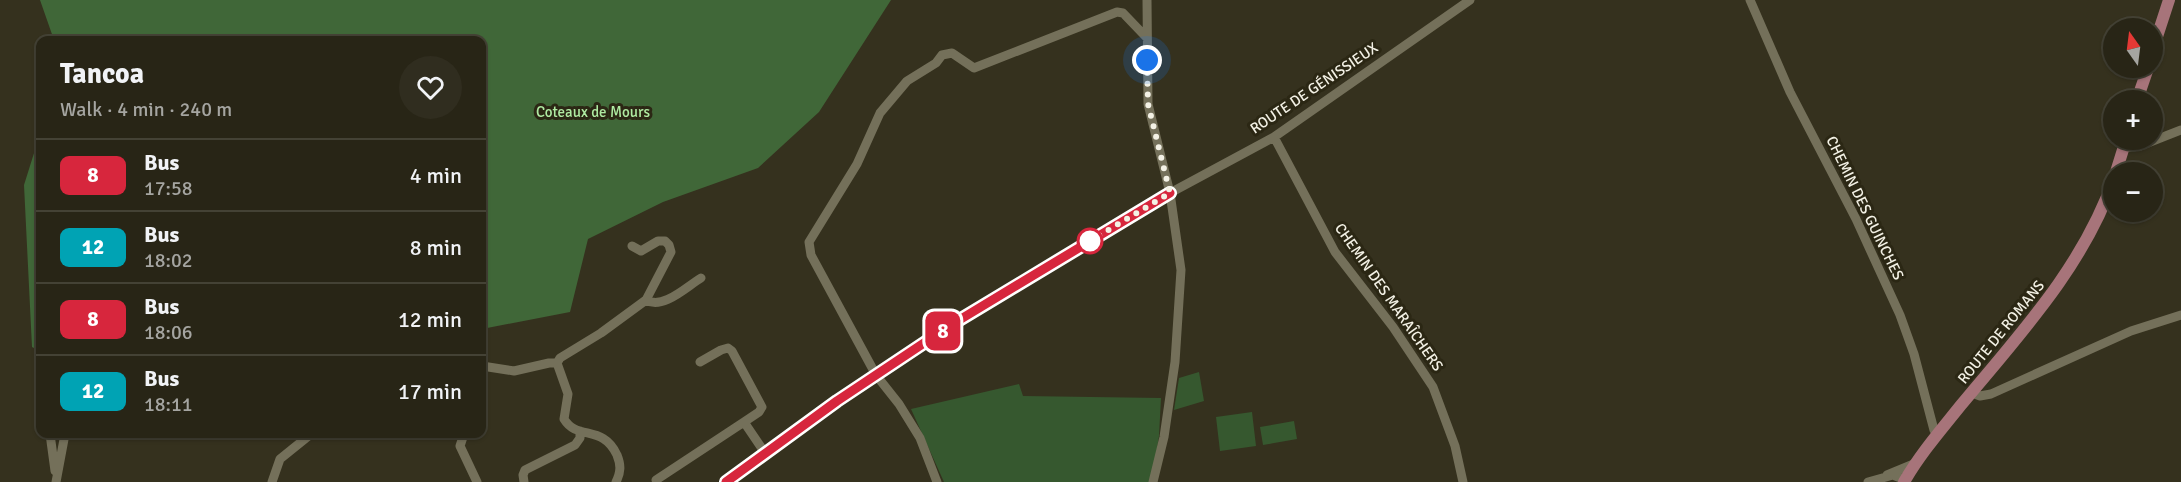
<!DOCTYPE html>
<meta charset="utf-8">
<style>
body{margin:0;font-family:Signika,sans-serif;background:#302d1f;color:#f1f3f6;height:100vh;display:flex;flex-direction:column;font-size:22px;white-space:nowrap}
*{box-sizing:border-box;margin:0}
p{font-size:20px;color:#a5a5a1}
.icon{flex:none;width:33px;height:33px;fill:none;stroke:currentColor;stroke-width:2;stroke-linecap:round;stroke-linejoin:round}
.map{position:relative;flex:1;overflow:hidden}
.panel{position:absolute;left:36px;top:36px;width:450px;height:402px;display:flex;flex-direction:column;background:#282516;border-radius:12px;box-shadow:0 2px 4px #0004,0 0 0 2px #444235}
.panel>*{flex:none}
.badge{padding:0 12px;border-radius:9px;font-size:21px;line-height:39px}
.needle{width:39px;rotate:346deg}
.fabs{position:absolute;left:2103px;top:18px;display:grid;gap:12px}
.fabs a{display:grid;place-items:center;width:60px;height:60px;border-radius:50%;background:#282516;box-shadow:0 2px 4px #0004,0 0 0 2px #444235;font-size:30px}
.you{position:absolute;width:30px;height:30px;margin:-15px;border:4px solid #fff;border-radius:50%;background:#1a73e8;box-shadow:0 0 0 9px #1a73e833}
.map>.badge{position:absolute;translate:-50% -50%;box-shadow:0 0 0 3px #fff}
.round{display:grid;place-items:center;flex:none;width:63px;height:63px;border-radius:32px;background:#302d1f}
.headline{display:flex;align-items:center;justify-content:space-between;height:102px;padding:0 24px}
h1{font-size:28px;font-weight:700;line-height:45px}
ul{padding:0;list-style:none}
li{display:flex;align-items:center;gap:18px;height:72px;padding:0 24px;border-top:2px solid #444235}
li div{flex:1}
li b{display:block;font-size:22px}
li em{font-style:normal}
li .badge{min-width:66px;font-weight:700;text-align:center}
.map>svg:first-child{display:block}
.green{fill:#36582f}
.forest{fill:#406738}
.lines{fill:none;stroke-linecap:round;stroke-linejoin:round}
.minor{stroke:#74705a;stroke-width:9}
.major{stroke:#a7747a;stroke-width:12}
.line-casing{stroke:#fff;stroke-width:14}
.line{stroke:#d7263d;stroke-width:9}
.walk{stroke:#f3f1e5;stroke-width:6;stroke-dasharray:0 10.8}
.stop-dot{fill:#fff;stroke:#d7263d;stroke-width:3}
.labels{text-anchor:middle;stroke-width:6;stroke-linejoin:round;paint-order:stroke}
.street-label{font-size:15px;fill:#f3f1e5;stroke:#2b2714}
.park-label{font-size:15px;fill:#afeba2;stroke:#2b2714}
</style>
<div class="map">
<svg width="2181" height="482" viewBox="0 0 2181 482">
<rect width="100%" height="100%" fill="#35311e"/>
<path class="green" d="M 1199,372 L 1204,401 L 1174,410 L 1179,378 Z
M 1019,384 L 1023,396 L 1161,398 L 1159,436 L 1152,482 L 944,482 L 911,409 Z
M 1252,412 L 1256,446 L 1220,451 L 1216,417 Z
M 1294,421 L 1297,439 L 1263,445 L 1260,427 Z"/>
<path class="forest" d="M 40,0 L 891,0 L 819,112 L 758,168 L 663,202 L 588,239 L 570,312 L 482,329 L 482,40 L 54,40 Z
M 40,134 L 40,351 L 32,347 L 24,185 Z"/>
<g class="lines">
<path class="minor" d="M 1147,0 L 1148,104 L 1170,193 L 1181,270 L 1175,362 L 1164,437 L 1153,482
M 1750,0 L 1790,92 L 1856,219 L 1900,315 L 1914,354 L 1934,430 L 1937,435
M 1274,137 L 1335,252 L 1393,327 L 1433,387 L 1455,446 L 1463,482
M 2124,148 L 2140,146 L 2181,130
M 646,300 C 663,310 686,287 701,278
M 700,362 L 721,350 L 728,348 L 732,351 L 762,407 L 759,412 L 744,422 L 765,453
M 482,366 L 514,371 L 549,363 L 557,363
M 1972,393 L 1980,396 L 1991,394 L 2131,331 L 2181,315
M 50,434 L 55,471
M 464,434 L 460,446 L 477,482
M 1887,475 L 1916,463
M 656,480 L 744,422
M 56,482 L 65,434
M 272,482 L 280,459 L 311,434
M 524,482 L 523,475 L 525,470 L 575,445 L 580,438 L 580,431
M 616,482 C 621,472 621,465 617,455 C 603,424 577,441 564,419 L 568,394 L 557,363 L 560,358 L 601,333 L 646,300 L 671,252 L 669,245 L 665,241 L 658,241 L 641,251 L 632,246
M 726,482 L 837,401 L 951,325 L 1170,193 L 1274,137 L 1470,0
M 937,482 L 920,438 L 899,404 L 876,375 L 811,255 L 809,242 L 857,164 L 880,113 L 907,81 L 936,63 L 942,55 L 952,53 L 974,68 L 1117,12 L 1123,13 L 1147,38
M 1868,482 L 1893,475 L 1905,480"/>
<path class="major" d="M 2152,52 L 2169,0
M 2137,100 L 2148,68
M 2116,172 L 2126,140
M 1904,482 C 1920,454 1941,430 1961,405 C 2019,335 2084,266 2114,178"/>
</g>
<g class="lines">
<defs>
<path id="line" d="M 726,482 L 837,401 L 951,325 L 1170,193"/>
</defs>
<use href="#line" class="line-casing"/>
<use href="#line" class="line"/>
<path class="walk" d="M 1090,241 L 1170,193 L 1148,104 L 1147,60"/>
</g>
<circle class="stop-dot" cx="1090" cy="241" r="12"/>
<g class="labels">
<g class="street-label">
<text transform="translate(1314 88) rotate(-34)" y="5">ROUTE DE GÉNISSIEUX</text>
<text transform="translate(1865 208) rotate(64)" y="5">CHEMIN DES GUINCHES</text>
<text transform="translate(1389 297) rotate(55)" y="5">CHEMIN DES MARAÎCHERS</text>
<text transform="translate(2001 332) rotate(-51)" y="5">ROUTE DE ROMANS</text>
</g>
<g class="park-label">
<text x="593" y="117">Coteaux de Mours</text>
</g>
</g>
</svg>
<div class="fabs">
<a><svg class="needle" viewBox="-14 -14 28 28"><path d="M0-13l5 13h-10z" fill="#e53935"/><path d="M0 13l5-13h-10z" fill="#a5a5a1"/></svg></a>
<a>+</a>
<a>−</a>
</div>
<div class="you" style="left:1147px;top:60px"></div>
<b class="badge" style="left:943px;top:331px;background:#d7263d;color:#fff">8</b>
<section class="panel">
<div class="headline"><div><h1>Tancoa</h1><p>Walk · 4 min · 240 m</p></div><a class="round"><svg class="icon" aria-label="heart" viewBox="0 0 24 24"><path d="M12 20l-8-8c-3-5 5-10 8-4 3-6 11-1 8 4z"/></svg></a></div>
<ul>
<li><span class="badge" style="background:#d7263d;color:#fff">8</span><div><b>Bus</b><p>17:58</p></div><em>4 min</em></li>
<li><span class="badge" style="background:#00a3b4;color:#fff">12</span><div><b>Bus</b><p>18:02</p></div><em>8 min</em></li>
<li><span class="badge" style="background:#d7263d;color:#fff">8</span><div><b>Bus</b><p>18:06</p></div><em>12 min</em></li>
<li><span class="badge" style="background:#00a3b4;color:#fff">12</span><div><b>Bus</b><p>18:11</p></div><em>17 min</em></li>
</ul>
</section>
</div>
